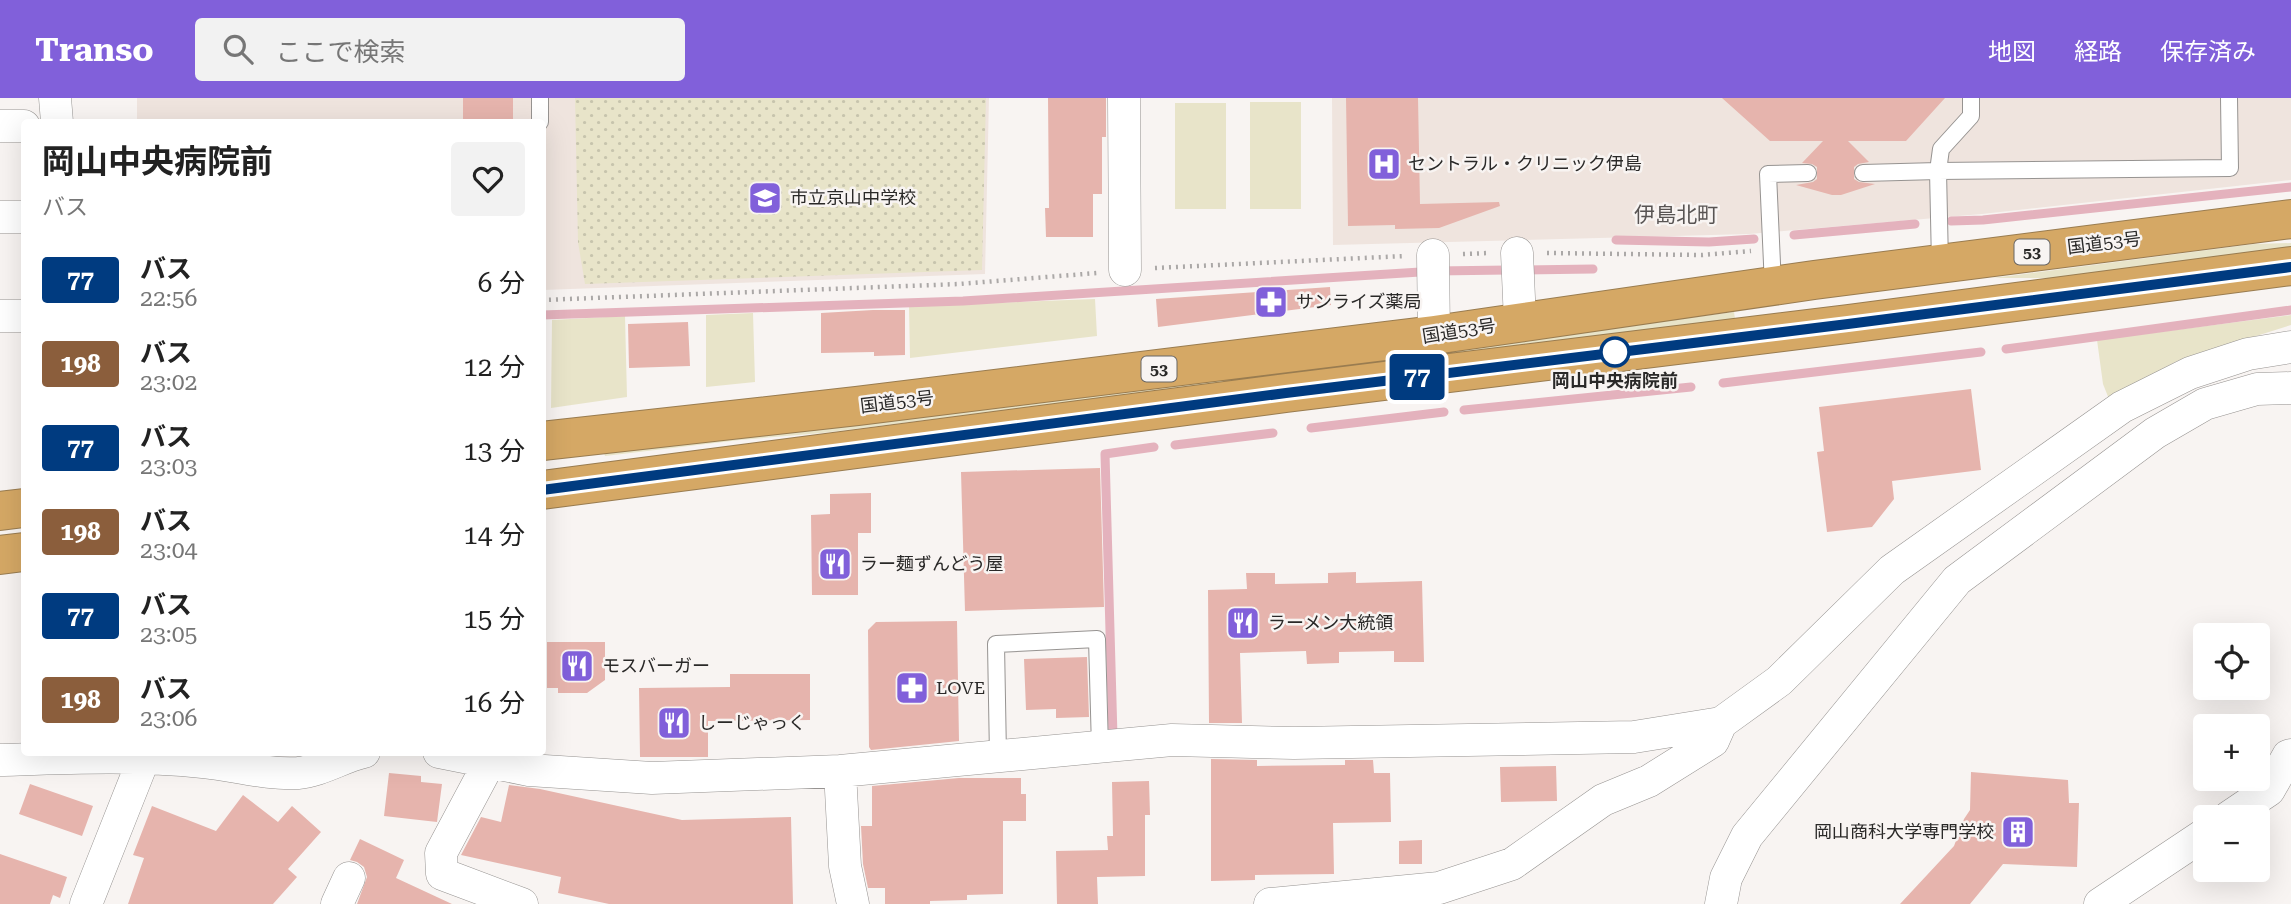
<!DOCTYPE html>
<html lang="ja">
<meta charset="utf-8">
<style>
body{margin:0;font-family:"Roboto Serif","Noto Sans JP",serif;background:#f2f2f2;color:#222;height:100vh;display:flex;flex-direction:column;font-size:26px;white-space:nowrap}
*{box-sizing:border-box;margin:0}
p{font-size:23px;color:#767676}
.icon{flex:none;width:38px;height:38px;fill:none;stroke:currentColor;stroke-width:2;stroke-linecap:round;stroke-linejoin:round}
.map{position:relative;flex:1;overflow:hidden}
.panel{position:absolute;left:21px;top:21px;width:525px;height:637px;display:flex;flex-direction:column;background:#fff;border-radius:7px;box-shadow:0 7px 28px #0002}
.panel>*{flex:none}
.badge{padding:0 14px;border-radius:5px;font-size:24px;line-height:46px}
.tools{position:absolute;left:2193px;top:525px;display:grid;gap:14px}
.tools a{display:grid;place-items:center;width:77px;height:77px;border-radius:7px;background:#fff;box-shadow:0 7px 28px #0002;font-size:35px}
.map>.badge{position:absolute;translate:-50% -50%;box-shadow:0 0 0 4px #fff}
.round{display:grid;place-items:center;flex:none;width:74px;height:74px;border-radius:7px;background:#f2f2f2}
.headline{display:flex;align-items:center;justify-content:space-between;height:119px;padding:0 21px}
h1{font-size:33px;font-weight:700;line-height:52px}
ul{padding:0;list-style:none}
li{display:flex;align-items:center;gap:21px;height:84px;padding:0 21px}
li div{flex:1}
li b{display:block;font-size:26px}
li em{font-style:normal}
li .badge{min-width:77px;font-weight:700;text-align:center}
header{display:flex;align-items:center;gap:42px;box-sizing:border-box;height:98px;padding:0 35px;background:#8160da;color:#fff}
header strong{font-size:33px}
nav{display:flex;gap:38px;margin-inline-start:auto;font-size:24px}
.search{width:490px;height:63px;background:#f2f2f2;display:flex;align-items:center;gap:18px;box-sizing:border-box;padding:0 24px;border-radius:7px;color:#767676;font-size:26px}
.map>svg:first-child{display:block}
.built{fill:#efe4de}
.grass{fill:#e8e4c9}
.park{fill:url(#park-dots)}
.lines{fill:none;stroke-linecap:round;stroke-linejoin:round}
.stream{stroke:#e4b2bd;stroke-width:9}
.building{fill:#e6b4ad}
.lane-casing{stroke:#969391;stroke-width:18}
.street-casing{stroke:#969391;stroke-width:33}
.highway-casing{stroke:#997c50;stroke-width:40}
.path{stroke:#aba8a7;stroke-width:4.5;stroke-dasharray:2 5;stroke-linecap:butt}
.lane{stroke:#fff;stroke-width:16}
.street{stroke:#fff;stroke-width:32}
.highway{stroke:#d5a865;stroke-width:38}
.line-casing{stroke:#fff;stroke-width:16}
.line{stroke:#003b80;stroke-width:10}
.stop-dot{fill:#fff;stroke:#003b80;stroke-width:3.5}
.labels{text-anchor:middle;stroke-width:5;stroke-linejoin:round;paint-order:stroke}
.shield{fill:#f8f4f2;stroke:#686665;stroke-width:2}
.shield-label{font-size:16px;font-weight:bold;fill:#2a2928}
.poi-label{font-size:18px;fill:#2a2928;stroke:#f8f4f2;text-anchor:start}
.street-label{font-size:18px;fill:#2a2928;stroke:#f8f4f2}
.stop-label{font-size:18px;font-weight:bold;fill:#2a2928;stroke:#f8f4f2}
.quarter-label{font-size:21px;fill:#585453;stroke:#f8f4f2}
</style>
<header>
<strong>Transo</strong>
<div class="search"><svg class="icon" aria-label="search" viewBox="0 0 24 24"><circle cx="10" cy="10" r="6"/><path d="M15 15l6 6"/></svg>ここで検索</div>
<nav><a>地図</a><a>経路</a><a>保存済み</a></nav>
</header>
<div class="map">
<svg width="2291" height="806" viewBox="0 0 2291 806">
<defs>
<pattern id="park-dots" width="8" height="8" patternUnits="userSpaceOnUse" patternTransform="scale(1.75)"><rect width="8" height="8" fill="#e8e4c9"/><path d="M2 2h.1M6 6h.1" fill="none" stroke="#c7c4ad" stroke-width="1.8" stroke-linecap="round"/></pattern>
</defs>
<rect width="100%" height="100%" fill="#f8f4f2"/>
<path class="built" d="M 137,0 L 989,0 L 985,176 L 543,192 L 542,24 L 137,24 Z
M 1332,0 L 2291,0 L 2291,82 L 1982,116 L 1749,136 L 1333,147 Z"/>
<path class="grass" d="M 1301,4 L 1301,111 L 1250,111 L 1250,4 Z
M 1175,5 L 1226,5 L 1226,111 L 1175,111 Z
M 2291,145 L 2291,150 L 2062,180 L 1993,180 L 2254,146 Z
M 1095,201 L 1097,238 L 910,260 L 909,208 Z
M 1734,214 L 1735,221 L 822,335 L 740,342 L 605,358 L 604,355 Z
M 753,215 L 755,284 L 706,289 L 706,217 Z
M 2291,217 L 2291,227 L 2177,263 L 2109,301 L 2103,286 L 2097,242 Z
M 625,218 L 627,299 L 551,310 L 552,222 Z"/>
<path class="park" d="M 575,0 L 986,0 L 982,172 L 585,186 L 578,144 Z"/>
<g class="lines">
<path class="stream" d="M 1951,123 L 1983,122 L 2291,89
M 1794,137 L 1915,126
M 1616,142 L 1709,144 L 1754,141
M 542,217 L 963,203 L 1436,173 L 1593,171
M 2006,251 L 2291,212
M 1723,285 L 1981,254
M 1464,312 L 1691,289
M 1311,330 L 1444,314
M 1175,347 L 1273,335
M 1113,639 L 1105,356 L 1154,349"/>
</g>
<path class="building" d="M 463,0 L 513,0 L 513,24 L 463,24 Z
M 1048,0 L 1106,0 L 1106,39 L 1102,39 L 1102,96 L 1093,96 L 1093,139 L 1046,139 L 1045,110 L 1049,110 Z
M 1346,0 L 1418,0 L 1420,106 L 1499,104 L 1500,108 L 1439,130 L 1395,131 L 1395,127 L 1348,128 Z
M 1722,0 L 1945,0 L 1906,43 L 1848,43 L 1869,64 L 1858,66 L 1854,69 L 1854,81 L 1859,84 L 1875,86 L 1841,97 L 1832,97 L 1796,87 L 1813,84 L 1817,81 L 1817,69 L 1812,66 L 1802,65 L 1823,43 L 1770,43 Z
M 1330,189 L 1331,207 L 1158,229 L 1156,201 Z
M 873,212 L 905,212 L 905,257 L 874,258 L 874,254 L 821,255 L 821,215 Z
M 688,224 L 690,268 L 629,270 L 628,226 Z
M 1971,291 L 1981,372 L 1892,383 L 1894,401 L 1872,429 L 1827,434 L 1817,354 L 1824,353 L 1819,309 Z
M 1100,370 L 1104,509 L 965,513 L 961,374 Z
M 871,395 L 871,435 L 858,435 L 858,497 L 812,497 L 811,417 L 830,416 L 830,396 Z
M 1356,474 L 1356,485 L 1422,483 L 1424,564 L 1394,564 L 1394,553 L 1339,554 L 1339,565 L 1307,566 L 1306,553 L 1240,555 L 1242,625 L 1209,625 L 1208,492 L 1247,491 L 1246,475 L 1275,475 L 1275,486 L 1328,485 L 1328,475 Z
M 957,523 L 959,643 L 871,652 L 869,649 L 868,532 L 876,524 Z
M 547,544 L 605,544 L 605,582 L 587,595 L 558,595 L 558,590 L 547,590 Z
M 1087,559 L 1089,619 L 1056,620 L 1056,611 L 1026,612 L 1024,561 Z
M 730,576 L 810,576 L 810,622 L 708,623 L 708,659 L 640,659 L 639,590 L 730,589 Z
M 1211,661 L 1257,662 L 1257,668 L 1345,667 L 1345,662 L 1373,662 L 1374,675 L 1390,675 L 1391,724 L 1333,725 L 1334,776 L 1255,777 L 1255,782 L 1211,783 Z
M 1556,668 L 1557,703 L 1501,704 L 1500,669 Z
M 1971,674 L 2068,682 L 2069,705 L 2079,705 L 2077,769 L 2003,766 L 1970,806 L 1900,806 L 1954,748 L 1964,721 L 1970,712 Z
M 389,675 L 421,678 L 421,684 L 442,686 L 437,724 L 384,718 Z
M 959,680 L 1021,680 L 1021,696 L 1026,696 L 1026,723 L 1003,723 L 1003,796 L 967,797 L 967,802 L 930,803 L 930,806 L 885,806 L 885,790 L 868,790 L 863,766 L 861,728 L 872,728 L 872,688 Z
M 1149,683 L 1150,717 L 1145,717 L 1145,778 L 1097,779 L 1098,806 L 1057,806 L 1056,753 L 1108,752 L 1107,738 L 1113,738 L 1112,684 Z
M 30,686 L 93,708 L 82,738 L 19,716 Z
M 509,687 L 540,691 L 682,722 L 791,719 L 793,806 L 609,806 L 558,795 L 561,779 L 461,757 L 481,719 L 501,724 Z
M 243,697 L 278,724 L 292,708 L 321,734 L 288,771 L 297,779 L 273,806 L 128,806 L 144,760 L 133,757 L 152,708 L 216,733 Z
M 360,741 L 404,762 L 396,780 L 452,806 L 357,806 L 367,779 L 364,769 L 357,764 L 350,762 Z
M 1422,742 L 1422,766 L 1399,766 L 1399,743 Z
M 0,756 L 67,779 L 60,800 L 53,797 L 50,806 L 0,806 Z"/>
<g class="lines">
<defs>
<path id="lane" d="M 540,0 L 540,24
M 1971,0 L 1971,18 L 1941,51 L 1938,73 L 2230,70 L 2229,0
M 1863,75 L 1938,73 L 1940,165
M 1773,188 L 1768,76 L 1808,75
M 998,658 L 996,546 L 1097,541 L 1100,650"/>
<path id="street" d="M 55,0 L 57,24
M 1124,0 L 1125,172
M 0,28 L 24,28
M 0,119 L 24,119
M 1517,155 L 1520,223
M 1433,157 L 1434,237
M 0,218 L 24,218
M 439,654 L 529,672 L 652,680 L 840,673 L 1172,642 L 1294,645 L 1634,639 L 1721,625 L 1779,583 L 1892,472 L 2122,309 L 2190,275 L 2248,256 L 2291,249
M 0,662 C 68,660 135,657 203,664 C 235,667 266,677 298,675 C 321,673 342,659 364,654
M 489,665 L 441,755 L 442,776 L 522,806
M 840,673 L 845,768 L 853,806
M 2229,719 L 2269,692 L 2288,658 L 2291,657
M 86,806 L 144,660
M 337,806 L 349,780
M 1270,806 L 1439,790 L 1512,766 L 1603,702 L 1649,683 L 1713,643 L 1721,625
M 1721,806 L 1726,780 L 1747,738 L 1957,482 L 2155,335 L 2205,306 L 2257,291 L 2291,290
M 2100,806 L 2205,736"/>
<path id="highway" d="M 542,343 L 857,308 L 1434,237 L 1814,182 L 2291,121
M 542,392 L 1286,295 L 1848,226 L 2291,168
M 0,413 L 24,410
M 0,457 L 24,454"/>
</defs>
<use href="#lane" class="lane-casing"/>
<use href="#street" class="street-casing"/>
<use href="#highway" class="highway-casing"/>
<path class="path" d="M 1547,155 L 1702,157 L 1751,153
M 1463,156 L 1489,155
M 1155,170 L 1405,158
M 542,202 L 959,186 L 1097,175"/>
<use href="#lane" class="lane"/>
<use href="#street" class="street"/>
<use href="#highway" class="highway"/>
</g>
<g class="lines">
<defs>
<path id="line" d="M 542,392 L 1286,295 L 1848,226 L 2291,169"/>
</defs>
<use href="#line" class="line-casing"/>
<use href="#line" class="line"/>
</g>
<defs>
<symbol id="hospital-square" viewBox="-11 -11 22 22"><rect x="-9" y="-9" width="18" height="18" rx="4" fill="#8160da" stroke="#f8f4f2"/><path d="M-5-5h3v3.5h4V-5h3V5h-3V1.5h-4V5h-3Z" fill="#fff"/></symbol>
<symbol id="school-square" viewBox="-11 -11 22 22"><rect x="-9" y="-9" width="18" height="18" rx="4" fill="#8160da" stroke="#f8f4f2"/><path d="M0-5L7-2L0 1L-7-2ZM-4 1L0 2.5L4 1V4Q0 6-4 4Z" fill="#fff"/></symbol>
<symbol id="pharmacy-square" viewBox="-11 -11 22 22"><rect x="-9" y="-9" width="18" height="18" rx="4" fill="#8160da" stroke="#f8f4f2"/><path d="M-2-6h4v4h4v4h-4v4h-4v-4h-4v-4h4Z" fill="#fff"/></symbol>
<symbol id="restaurant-square" viewBox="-11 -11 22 22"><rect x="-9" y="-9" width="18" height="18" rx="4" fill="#8160da" stroke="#f8f4f2"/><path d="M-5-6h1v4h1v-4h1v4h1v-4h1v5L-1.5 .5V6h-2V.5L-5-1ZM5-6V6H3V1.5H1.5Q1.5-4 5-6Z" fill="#fff"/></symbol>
<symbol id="building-square" viewBox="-11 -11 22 22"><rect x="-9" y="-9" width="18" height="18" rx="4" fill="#8160da" stroke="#f8f4f2"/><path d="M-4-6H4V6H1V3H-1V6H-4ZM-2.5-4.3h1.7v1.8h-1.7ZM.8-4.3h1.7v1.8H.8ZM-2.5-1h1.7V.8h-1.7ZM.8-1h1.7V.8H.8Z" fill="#fff"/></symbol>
</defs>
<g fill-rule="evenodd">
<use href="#hospital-square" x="1365" y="47" width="38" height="38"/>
<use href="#school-square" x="746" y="81" width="38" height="38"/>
<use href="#pharmacy-square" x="1252" y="185" width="38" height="38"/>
<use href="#restaurant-square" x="816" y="447" width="38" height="38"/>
<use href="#restaurant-square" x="1224" y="506" width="38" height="38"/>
<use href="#restaurant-square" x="558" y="549" width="38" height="38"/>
<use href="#pharmacy-square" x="893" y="571" width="38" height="38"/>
<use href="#restaurant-square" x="655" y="606" width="38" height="38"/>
<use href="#building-square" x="1999" y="715" width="38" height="38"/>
</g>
<circle class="stop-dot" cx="1615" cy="254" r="14"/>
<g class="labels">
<g class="shield">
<rect x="2014.5" y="141.5" width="35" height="25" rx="5"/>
<rect x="1141.5" y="258.5" width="35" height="25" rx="5"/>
</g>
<g class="shield-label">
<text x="2032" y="160">53</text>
<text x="1159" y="277">53</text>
</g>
<g class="poi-label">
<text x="1408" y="72">セントラル・クリニック伊島</text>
<text x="790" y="106">市立京山中学校</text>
<text x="1296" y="210">サンライズ薬局</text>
<text x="860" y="472">ラー麺ずんどう屋</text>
<text x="1268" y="531">ラーメン大統領</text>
<text x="602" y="574">モスバーガー</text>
<text x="936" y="596">LOVE</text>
<text x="698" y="631">しーじゃっく</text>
<text x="1994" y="740" text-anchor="end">岡山商科大学専門学校</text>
</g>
<g class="street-label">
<text transform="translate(2104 145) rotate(-7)" y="6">国道53号</text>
<text transform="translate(1459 233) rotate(-9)" y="6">国道53号</text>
<text transform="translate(897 304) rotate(-7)" y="6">国道53号</text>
</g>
<g class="stop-label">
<text x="1615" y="289">岡山中央病院前</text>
</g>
<g class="quarter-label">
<text x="1676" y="124">伊島北町</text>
</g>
</g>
</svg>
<div class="tools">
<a><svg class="icon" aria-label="locate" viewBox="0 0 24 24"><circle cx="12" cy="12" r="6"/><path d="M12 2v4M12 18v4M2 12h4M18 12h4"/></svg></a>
<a>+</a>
<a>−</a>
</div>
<b class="badge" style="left:1417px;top:279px;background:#003b80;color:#fff">77</b>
<section class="panel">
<div class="headline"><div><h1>岡山中央病院前</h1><p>バス</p></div><a class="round"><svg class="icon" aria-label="heart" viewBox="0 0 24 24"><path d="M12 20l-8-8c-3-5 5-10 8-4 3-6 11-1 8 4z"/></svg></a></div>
<ul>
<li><span class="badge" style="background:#003b80;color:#fff">77</span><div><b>バス</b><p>22:56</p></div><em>6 分</em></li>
<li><span class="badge" style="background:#8b5e3c;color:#fff">198</span><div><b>バス</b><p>23:02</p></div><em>12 分</em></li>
<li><span class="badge" style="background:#003b80;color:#fff">77</span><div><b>バス</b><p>23:03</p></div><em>13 分</em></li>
<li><span class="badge" style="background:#8b5e3c;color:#fff">198</span><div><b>バス</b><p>23:04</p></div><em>14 分</em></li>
<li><span class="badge" style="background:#003b80;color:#fff">77</span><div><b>バス</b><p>23:05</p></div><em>15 分</em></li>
<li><span class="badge" style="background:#8b5e3c;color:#fff">198</span><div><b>バス</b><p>23:06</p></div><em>16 分</em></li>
</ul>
</section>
</div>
